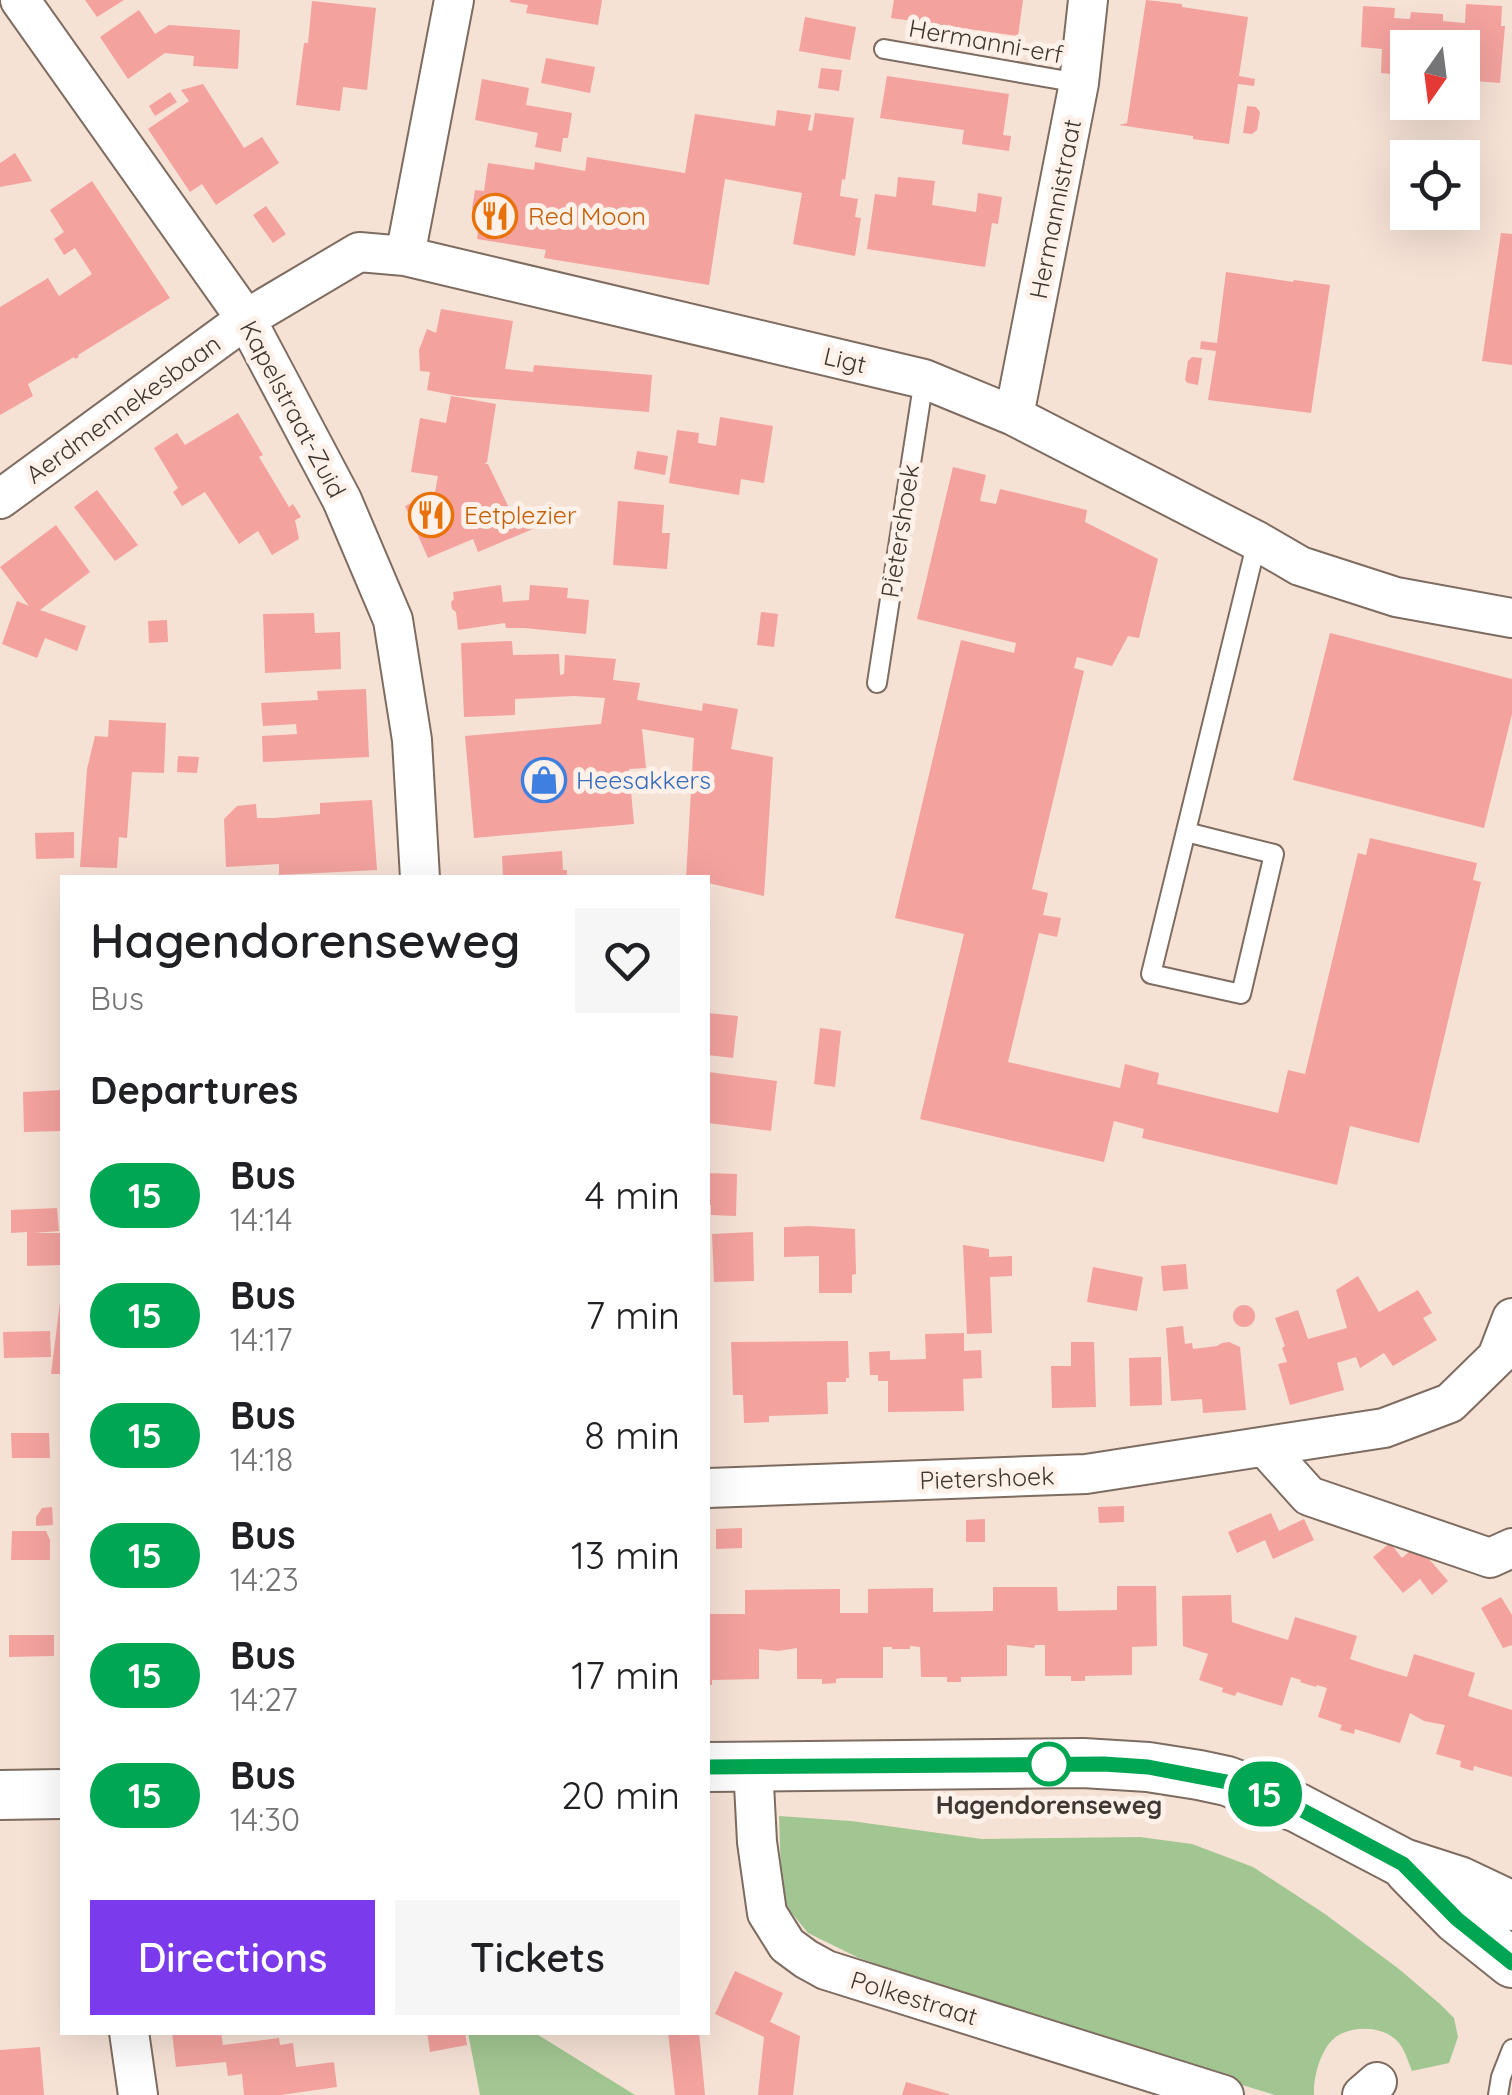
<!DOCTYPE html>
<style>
body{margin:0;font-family:Quicksand,sans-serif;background:#f6f6f6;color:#202124;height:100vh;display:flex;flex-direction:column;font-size:38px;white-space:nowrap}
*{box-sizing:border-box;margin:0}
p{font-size:32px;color:#757577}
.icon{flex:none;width:55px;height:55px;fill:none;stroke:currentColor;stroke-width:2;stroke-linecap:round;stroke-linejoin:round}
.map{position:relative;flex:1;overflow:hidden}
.panel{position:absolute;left:60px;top:875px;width:650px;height:1160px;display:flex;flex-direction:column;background:#fff;border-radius:0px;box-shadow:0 10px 40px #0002}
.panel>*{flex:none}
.badge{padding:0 20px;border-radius:32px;font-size:35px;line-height:65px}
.needle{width:65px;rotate:194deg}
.fabs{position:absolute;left:1390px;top:30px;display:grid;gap:20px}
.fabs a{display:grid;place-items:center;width:90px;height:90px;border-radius:0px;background:#fff;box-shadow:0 10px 40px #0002;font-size:50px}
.map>.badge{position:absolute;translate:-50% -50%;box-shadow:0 0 0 5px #fff}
h2{padding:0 30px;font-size:38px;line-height:90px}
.round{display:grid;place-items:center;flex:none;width:105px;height:105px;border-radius:0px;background:#f6f6f6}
.summary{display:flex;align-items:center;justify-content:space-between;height:170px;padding:0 30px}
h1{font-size:48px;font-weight:600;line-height:75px}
.cta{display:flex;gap:20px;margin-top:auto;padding:20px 30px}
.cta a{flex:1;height:115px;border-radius:0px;background:#7c3aed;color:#fff;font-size:40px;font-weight:600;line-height:115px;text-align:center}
.cta a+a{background:#f6f6f6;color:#202124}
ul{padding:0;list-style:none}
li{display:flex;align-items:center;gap:30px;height:120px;padding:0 30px}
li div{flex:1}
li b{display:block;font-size:38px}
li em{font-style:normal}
li .badge{min-width:110px;font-weight:700;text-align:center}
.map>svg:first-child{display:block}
.green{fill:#a2c692}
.building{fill:#f3a29e}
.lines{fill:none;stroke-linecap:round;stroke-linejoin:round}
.service-casing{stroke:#7e6c61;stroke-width:22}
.minor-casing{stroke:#7e6c61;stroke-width:42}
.tertiary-casing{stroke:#7e6c61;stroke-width:52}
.service{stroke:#fff;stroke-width:18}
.minor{stroke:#fff;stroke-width:38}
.tertiary{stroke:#fff;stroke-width:48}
.line-casing{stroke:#fff;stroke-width:22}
.line{stroke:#00a651;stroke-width:15}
.stop-dot{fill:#fff;stroke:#00a651;stroke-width:5}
.labels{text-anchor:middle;stroke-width:10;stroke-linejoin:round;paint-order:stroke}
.street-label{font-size:25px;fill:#3f3732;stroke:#fdf1e9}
.food-label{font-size:25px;fill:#c56008;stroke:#fdf1e9;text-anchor:start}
.shop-label{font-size:25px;fill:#366cbe;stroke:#fdf1e9;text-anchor:start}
.stop-label{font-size:25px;font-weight:bold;fill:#3f3732;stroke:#fdf1e9}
</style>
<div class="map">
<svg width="1512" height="2095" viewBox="0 0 1512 2095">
<rect width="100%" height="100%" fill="#f6e1d5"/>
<path class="green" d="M 779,1816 L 851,1821 L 982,1839 L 1140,1837 L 1192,1844 L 1253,1867 L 1325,1914 L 1399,1969 L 1440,2004 L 1454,2018 L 1458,2037 L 1449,2063 L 1412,2071 C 1408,2062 1405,2049 1398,2042 C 1384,2026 1355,2025 1337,2036 C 1321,2047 1313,2077 1314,2095 L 1275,2095 L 1069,2033 L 859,1958 L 808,1933 L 782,1901 Z
M 468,2033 L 535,2033 L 635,2095 L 480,2095 Z"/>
<path class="building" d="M 85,0 L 124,0 L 97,17 Z
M 510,0 L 602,0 L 598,25 L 526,13 L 528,5 L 510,2 Z
M 894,0 L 1023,0 L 1018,36 L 891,18 Z
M 1146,0 L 1182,4 L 1182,7 L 1248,17 L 1239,76 L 1255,79 L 1254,86 L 1238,84 L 1229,144 L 1193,139 L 1193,136 L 1119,125 L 1127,123 Z
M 312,1 L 376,8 L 367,90 L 343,87 L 340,111 L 296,105 L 304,43 L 308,43 Z
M 1466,4 L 1502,6 L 1501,26 L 1505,26 L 1500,83 L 1462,80 L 1462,48 L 1408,48 L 1408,76 L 1381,73 L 1382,49 L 1361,47 L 1363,6 L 1395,8 L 1394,18 L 1410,19 L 1411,12 L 1443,14 L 1443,21 L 1463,23 L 1465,23 Z
M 139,10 L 155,34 L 169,25 L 240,30 L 238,69 L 193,66 L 194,56 L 165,53 L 128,79 L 100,37 Z
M 805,17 L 856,27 L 850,60 L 799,51 Z
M 546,58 L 595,67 L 590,93 L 541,83 Z
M 821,68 L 842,70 L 839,91 L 818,88 Z
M 887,76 L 1009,94 L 1003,135 L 1011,136 L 1009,151 L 962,144 L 964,130 L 880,118 Z
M 482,79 L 529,88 L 526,105 L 572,113 L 568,138 L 563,138 L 561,152 L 535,147 L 538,133 L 475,120 Z
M 203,84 L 244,148 L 262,137 L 279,163 L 216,205 L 202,184 L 190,192 L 148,129 L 189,101 L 181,90 Z
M 170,92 L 177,102 L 155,116 L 149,106 Z
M 1247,106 L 1256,107 L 1260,112 L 1257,130 L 1252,134 L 1243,133 Z
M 777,110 L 811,115 L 808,130 L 812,131 L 815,113 L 854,118 L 845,180 L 842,179 L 840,196 L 858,199 L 855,217 L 861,218 L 855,256 L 793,244 L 802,193 L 725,179 L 709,285 L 544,258 L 546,250 L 477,239 L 481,210 L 472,209 L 475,190 L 484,191 L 488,163 L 534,170 L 535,162 L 585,171 L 587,157 L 685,173 L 695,114 L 775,126 Z
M 15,153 L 32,181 L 0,187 L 0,163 Z
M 898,177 L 935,181 L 932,205 L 976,212 L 978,193 L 1002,197 L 998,224 L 992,223 L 985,267 L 867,249 L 875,194 L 896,197 Z
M 92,181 L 170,298 L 78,355 L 79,357 L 75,359 L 74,357 L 28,384 L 33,396 L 0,415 L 0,307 L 48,278 L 59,296 L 92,274 L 75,248 L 64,255 L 54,239 L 64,232 L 50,210 Z
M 266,206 L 286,234 L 273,243 L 253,215 Z
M 1501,233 L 1512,234 L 1512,365 L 1482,361 Z
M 1226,272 L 1293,282 L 1294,280 L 1330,285 L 1311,413 L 1208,400 L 1216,351 L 1200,349 L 1201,341 L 1217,343 Z
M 441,309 L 513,321 L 505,369 L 533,372 L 534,365 L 652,375 L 649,412 L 458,396 L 427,390 L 430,372 L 420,371 L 419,350 L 427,329 L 436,333 Z
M 1192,357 L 1202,358 L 1198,385 L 1188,383 L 1185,380 L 1188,361 Z
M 451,396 L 496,404 L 487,462 L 485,464 L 488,464 L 511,512 L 519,510 L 526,513 L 533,529 L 478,552 L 473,539 L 428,558 L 405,506 L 435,492 L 438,476 L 411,472 L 420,418 L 446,423 Z
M 238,413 L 263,455 L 259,457 L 289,507 L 293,504 L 301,517 L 295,520 L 299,539 L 272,555 L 258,531 L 239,544 L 205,492 L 182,506 L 173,492 L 178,488 L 154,448 L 177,433 L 185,445 Z
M 720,417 L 773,426 L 764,483 L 741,479 L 739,495 L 669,483 L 677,430 L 699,433 L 698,443 L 716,446 Z
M 637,451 L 668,456 L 665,475 L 634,469 Z
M 953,467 L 986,475 L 980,501 L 996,504 L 1000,489 L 1087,510 L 1085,522 L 1158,559 L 1139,638 L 1128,636 L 1112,666 L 1077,657 L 1074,668 L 1084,671 L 1032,889 L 1048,893 L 1043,915 L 1061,918 L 1057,937 L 1039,933 L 1008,1062 L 1120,1088 L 1125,1064 L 1159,1073 L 1157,1084 L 1278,1113 L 1288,1070 L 1305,1074 L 1358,853 L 1366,855 L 1370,838 L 1477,863 L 1473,880 L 1481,882 L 1419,1143 L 1350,1126 L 1337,1185 L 1142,1138 L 1144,1129 L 1114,1121 L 1104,1162 L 920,1119 L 964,934 L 895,918 L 961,640 L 1014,653 L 1016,643 L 917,619 Z
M 97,490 L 138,545 L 115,561 L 74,507 Z
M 618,501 L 664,505 L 662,533 L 670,533 L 667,569 L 613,565 Z
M 56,525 L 90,572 L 40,610 L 86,626 L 77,651 L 45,638 L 37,658 L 2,644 L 17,601 L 29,606 L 0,567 Z
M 501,585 L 503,602 L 529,600 L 530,585 L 568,588 L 567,598 L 589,600 L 586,634 L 524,628 L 506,628 L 505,623 L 458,630 L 456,612 L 452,609 L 451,602 L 454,599 L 453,592 Z
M 761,612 L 778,614 L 774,647 L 757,645 Z
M 314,613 L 315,633 L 340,632 L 341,669 L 265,673 L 263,614 Z
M 167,620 L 168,642 L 149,643 L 148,621 Z
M 1330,633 L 1512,679 L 1512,714 L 1484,828 L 1293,780 Z
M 512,641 L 513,655 L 559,654 L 560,675 L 564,674 L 565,655 L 616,659 L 613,680 L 640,683 L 637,700 L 702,711 L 703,703 L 738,709 L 731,749 L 773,757 L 764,896 L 708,883 L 708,878 L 686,878 L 694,738 L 642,729 L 646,768 L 629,769 L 634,824 L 474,838 L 465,736 L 601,724 L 605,698 L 574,696 L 515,699 L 515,715 L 464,717 L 461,643 Z
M 366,689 L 369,757 L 263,762 L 262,736 L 297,734 L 296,724 L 263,726 L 261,703 L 318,700 L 317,691 Z
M 109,720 L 166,723 L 164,773 L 132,772 L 127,838 L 119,837 L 117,868 L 80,867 L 87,769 L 95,736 L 108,737 Z
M 178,756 L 199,757 L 197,773 L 177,772 Z
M 372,800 L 377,870 L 279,875 L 279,864 L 226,867 L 224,819 L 237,806 L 256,804 L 257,818 L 274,818 L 320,814 L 320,803 Z
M 74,832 L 74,858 L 36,859 L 35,833 Z
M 562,851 L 563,870 L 567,870 L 567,878 L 503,878 L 502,856 Z
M 708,1013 L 738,1016 L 733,1058 L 708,1055 Z
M 820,1028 L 841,1031 L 835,1087 L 814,1084 Z
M 708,1072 L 777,1081 L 771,1131 L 708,1123 Z
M 62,1090 L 62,1131 L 24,1132 L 23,1092 Z
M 708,1173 L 737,1174 L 736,1216 L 711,1215 L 711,1205 L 708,1205 Z
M 57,1208 L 59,1231 L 33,1233 L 62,1233 L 62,1265 L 27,1266 L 27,1232 L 11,1233 L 11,1210 Z
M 810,1226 L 855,1229 L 856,1274 L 852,1275 L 852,1293 L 819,1293 L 819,1256 L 784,1257 L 784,1227 Z
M 753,1232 L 754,1281 L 714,1282 L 712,1234 Z
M 963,1245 L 989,1249 L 989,1257 L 1012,1256 L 1012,1276 L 990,1277 L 992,1333 L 967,1334 Z
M 1186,1264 L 1188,1289 L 1163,1291 L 1161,1266 Z
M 1093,1267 L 1143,1277 L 1137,1311 L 1087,1302 Z
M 1358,1276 L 1379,1312 L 1418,1290 L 1432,1313 L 1423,1318 L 1437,1340 L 1393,1366 L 1384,1353 L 1360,1368 L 1356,1357 L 1337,1363 L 1344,1390 L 1290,1405 L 1278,1364 L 1287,1362 L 1282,1348 L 1285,1346 L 1275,1318 L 1298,1310 L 1308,1339 L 1347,1328 L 1336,1290 Z
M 60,1302 L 62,1302 L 62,1374 L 51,1374 Z
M1233 1316a11 11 0 1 1 22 0a11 11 0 1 1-22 0Z
M 1183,1326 L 1185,1344 L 1192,1343 L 1193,1349 L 1217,1346 L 1222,1343 L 1229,1342 L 1240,1347 L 1246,1410 L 1203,1413 L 1202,1399 L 1171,1401 L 1166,1328 Z
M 50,1331 L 51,1357 L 4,1358 L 3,1332 Z
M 964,1333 L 964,1351 L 981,1350 L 982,1378 L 963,1379 L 964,1411 L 888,1412 L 888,1381 L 878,1381 L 878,1375 L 870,1375 L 869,1352 L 890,1351 L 890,1360 L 926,1359 L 925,1334 Z
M 848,1341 L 849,1378 L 846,1378 L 846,1382 L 827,1382 L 828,1414 L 769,1416 L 769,1422 L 744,1423 L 743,1395 L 733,1395 L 731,1342 Z
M 1071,1342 L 1094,1342 L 1096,1407 L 1052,1408 L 1051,1366 L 1071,1366 Z
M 1161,1357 L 1162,1405 L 1130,1406 L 1129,1358 Z
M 11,1433 L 49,1433 L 50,1458 L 12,1458 Z
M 1124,1506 L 1124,1522 L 1099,1523 L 1098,1507 Z
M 52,1507 L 53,1525 L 36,1526 L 36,1517 L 42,1508 Z
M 1271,1513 L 1279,1531 L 1304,1519 L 1314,1540 L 1273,1559 L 1265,1540 L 1237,1553 L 1228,1532 Z
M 985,1519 L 985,1542 L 966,1542 L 966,1520 Z
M 742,1528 L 742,1548 L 716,1549 L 716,1529 Z
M 12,1531 L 46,1531 L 50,1540 L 50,1560 L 11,1560 Z
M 1390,1543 L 1402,1558 L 1417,1545 L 1448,1581 L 1432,1595 L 1420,1579 L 1403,1593 L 1373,1557 Z
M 1117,1586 L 1156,1586 L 1157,1646 L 1132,1647 L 1132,1675 L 1085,1676 L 1085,1681 L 1071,1681 L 1071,1676 L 1045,1676 L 1045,1645 L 1035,1645 L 1034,1648 L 1007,1645 L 1007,1676 L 965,1677 L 961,1677 L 961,1682 L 947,1682 L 947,1677 L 921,1677 L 920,1647 L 910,1646 L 910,1649 L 892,1649 L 892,1647 L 883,1647 L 883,1678 L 840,1678 L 836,1679 L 836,1683 L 822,1684 L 822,1679 L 797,1679 L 797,1648 L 778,1651 L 759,1649 L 759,1679 L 712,1680 L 712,1685 L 708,1685 L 708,1614 L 745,1614 L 745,1590 L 840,1589 L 840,1613 L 868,1613 L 868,1589 L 933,1588 L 933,1612 L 993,1611 L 993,1587 L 1057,1587 L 1058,1611 L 1117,1610 Z
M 1231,1595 L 1232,1622 L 1259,1631 L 1288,1640 L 1295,1617 L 1357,1636 L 1350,1659 L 1377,1668 L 1407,1677 L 1414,1654 L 1475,1673 L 1468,1696 L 1512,1710 L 1512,1777 L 1474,1766 L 1473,1771 L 1460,1767 L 1461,1761 L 1436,1754 L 1445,1725 L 1424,1721 L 1410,1713 L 1400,1743 L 1355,1729 L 1354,1734 L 1340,1730 L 1342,1725 L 1318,1717 L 1327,1688 L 1317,1685 L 1316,1687 L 1300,1682 L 1301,1680 L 1291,1677 L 1282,1706 L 1237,1692 L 1235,1696 L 1222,1692 L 1223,1688 L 1199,1680 L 1208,1654 L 1183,1646 L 1182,1596 Z
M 1501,1597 L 1512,1615 L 1512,1645 L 1503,1648 L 1481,1608 Z
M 9,1635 L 54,1635 L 54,1656 L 9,1657 Z
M 735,1971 L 783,1993 L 770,2022 L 800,2036 L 793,2095 L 758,2095 L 764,2037 L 715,2014 Z
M 172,2032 L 221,2032 L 223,2045 L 279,2038 L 280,2045 L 293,2043 L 296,2067 L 334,2062 L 337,2087 L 281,2095 L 244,2095 L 242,2074 L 228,2076 L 226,2062 L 176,2067 Z
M 427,2032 L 465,2032 L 467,2045 L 430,2052 Z
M 668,2032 L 699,2032 L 705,2095 L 675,2095 Z
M 40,2047 L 44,2095 L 0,2095 L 0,2050 Z
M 906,2082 L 949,2094 L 949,2095 L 902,2095 Z"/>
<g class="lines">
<defs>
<path id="service" d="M 884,49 L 1079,83
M 877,683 L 924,379
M 1186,832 L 1274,854 L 1241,994 L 1151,974 L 1257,541
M 1498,2095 L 1501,2077 L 1512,2049"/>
<path id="minor" d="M 20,0 L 246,319 L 342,500 L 393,620 L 412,740 L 420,878
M 405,256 L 924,379 L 1014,416 L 1257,541 L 1300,566 L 1396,597 L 1512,618
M 1014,416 L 1079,83 L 1088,0
M 0,499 L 246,319 L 359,252 L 405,256 L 454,0
M 1265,1447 L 1309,1496 L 1490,1558 L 1512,1548
M 708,1488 L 1086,1474 L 1384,1428 L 1450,1403 L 1497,1357 L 1512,1318
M 753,1765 L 757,1842 L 767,1913 L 787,1945 L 806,1959 L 826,1970 L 1224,2095
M 129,2032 L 138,2095
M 1362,2095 L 1377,2082"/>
<path id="tertiary" d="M 708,1767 L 1083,1763 L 1148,1767 L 1199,1775 L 1227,1781 L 1298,1808 L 1403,1863 L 1459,1881 L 1512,1906
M 0,1795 L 62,1794
M 1409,1870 L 1457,1919 L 1512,1963"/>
</defs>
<use href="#service" class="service-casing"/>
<use href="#minor" class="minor-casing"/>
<use href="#tertiary" class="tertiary-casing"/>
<use href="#service" class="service"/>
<use href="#minor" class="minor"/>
<use href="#tertiary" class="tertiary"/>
</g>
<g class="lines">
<defs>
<path id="line" d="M 708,1767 L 1104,1764 L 1148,1767 L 1227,1782 L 1298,1808 L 1403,1864 L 1457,1919 L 1512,1963"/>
</defs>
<use href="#line" class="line-casing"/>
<use href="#line" class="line"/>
</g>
<defs>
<symbol id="restaurant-ring" viewBox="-11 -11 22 22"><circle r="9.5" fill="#fdf1e9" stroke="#e8710a" stroke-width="1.5"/><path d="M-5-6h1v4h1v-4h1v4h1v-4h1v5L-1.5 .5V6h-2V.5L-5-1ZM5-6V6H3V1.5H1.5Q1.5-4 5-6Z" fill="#e8710a"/></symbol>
<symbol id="shop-ring" viewBox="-11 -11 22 22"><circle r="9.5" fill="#fdf1e9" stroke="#3f7fe0" stroke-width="1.5"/><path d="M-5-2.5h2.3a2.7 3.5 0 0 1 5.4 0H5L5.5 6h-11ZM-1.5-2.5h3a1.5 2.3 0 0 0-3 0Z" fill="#3f7fe0"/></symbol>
</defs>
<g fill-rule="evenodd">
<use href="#restaurant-ring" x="470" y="191" width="50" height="50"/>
<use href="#restaurant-ring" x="406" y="490" width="50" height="50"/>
<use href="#shop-ring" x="519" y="755" width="50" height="50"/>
</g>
<circle class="stop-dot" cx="1049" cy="1764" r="20"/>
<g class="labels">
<g class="street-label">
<text transform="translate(986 41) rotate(10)" y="9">Hermanni-erf</text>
<text transform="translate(1055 209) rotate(-79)" y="9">Hermannistraat</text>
<text transform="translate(845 360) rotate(13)" y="9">Ligt</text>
<text transform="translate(123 409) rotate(-36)" y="9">Aerdmennekesbaan</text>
<text transform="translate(293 409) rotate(62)" y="9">Kapelstraat-Zuid</text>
<text transform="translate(900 531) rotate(-81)" y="9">Pietershoek</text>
<text transform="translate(987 1478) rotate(-2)" y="9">Pietershoek</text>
<text transform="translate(914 1998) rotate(17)" y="9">Polkestraat</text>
</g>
<g class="food-label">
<text x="528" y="225">Red Moon</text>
<text x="464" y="524">Eetplezier</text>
</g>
<g class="shop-label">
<text x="576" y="789">Heesakkers</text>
</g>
<g class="stop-label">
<text x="1049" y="1814">Hagendorenseweg</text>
</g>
</g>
</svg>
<div class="fabs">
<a><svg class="needle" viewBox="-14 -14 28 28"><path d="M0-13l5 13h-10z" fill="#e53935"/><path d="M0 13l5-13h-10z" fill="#757577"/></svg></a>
<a><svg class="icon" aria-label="locate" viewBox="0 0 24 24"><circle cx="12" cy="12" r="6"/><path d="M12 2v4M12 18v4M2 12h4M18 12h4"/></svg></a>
</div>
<b class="badge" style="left:1265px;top:1794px;background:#00a651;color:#fff">15</b>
<section class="panel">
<div class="summary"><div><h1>Hagendorenseweg</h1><p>Bus</p></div><a class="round"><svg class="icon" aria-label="heart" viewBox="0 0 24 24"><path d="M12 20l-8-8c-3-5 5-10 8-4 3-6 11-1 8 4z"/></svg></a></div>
<h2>Departures</h2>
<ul>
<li><span class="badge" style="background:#00a651;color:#fff">15</span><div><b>Bus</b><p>14:14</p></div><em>4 min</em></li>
<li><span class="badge" style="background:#00a651;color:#fff">15</span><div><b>Bus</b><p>14:17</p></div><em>7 min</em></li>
<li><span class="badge" style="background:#00a651;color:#fff">15</span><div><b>Bus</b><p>14:18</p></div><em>8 min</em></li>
<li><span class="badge" style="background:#00a651;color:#fff">15</span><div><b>Bus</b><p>14:23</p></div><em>13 min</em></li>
<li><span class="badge" style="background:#00a651;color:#fff">15</span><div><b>Bus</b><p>14:27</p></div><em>17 min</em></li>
<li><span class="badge" style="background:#00a651;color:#fff">15</span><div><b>Bus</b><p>14:30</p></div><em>20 min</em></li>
</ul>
<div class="cta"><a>Directions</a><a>Tickets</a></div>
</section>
</div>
